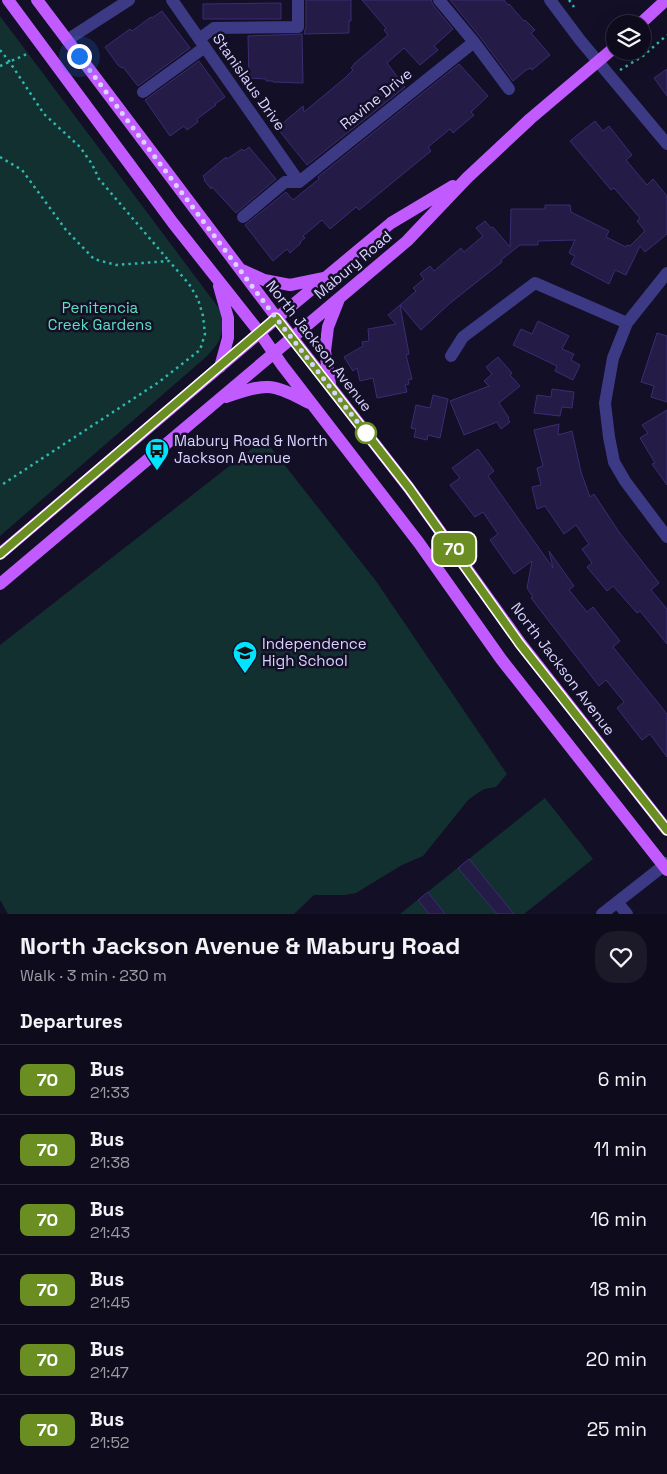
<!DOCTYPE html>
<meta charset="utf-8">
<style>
body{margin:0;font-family:"Space Grotesk",sans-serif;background:#1c1929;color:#f1f3f6;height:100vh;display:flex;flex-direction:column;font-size:19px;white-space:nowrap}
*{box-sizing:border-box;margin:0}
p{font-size:16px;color:#9b9ba3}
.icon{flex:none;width:28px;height:28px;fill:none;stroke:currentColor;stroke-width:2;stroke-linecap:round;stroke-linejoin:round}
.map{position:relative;height:914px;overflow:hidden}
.side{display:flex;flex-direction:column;background:#0e0b1c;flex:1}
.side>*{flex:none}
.badge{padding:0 10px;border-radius:8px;font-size:18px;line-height:32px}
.fabs{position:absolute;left:606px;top:15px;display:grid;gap:10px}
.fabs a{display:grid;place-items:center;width:45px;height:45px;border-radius:50%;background:#0e0b1c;box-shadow:0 5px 20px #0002,0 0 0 1px #2e2b3b;font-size:25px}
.you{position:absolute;width:25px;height:25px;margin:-12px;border:4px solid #fff;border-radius:50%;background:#1a73e8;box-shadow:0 0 0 8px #1a73e833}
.map>.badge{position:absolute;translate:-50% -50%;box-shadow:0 0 0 2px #fff}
h2{padding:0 20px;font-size:19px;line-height:45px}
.round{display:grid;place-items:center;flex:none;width:52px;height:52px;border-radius:20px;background:#1c1929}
.summary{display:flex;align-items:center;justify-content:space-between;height:85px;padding:0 20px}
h1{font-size:24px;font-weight:800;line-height:38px}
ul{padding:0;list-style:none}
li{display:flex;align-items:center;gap:15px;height:70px;padding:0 20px;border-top:1px solid #2e2b3b}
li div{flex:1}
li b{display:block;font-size:19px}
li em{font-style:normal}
li .badge{min-width:55px;font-weight:700;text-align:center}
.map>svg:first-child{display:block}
.green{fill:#12302f}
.building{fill:#241b47;stroke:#3b2d73}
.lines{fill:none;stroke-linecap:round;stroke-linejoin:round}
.path{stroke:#2fb8b0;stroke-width:2.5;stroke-dasharray:2.5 4;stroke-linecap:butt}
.minor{stroke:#3d3a85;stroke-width:12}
.major{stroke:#c25bff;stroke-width:12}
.line-casing{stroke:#fff;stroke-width:11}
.line{stroke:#6b8e23;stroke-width:8}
.walk{stroke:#d9d4ff;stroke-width:5;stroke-dasharray:0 9}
.stop-dot{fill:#fff;stroke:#6b8e23;stroke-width:2.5}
.labels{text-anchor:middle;stroke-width:5;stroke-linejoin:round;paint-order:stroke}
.street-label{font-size:15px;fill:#d9d4ff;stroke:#130f26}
.park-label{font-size:15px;fill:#5fe0c0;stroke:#130f26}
.poi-label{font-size:15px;fill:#d9d4ff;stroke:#130f26;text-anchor:start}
</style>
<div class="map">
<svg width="667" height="914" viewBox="0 0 667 914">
<rect width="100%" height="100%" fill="#130f26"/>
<path class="green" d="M 0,16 L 221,311 C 224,335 222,340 206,357 L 0,536 Z
M 264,439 L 376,581 L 507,774 L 496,787 L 484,789 L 469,799 L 423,856 L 402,865 L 356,893 L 344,895 L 314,895 L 294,914 L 8,914 L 0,900 L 0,645 Z
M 545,798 L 593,859 L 524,914 L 400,914 Z"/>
<path class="building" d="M 306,0 L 351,0 L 351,21 L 349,21 L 349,33 L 304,34 L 306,27 Z
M 362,0 L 431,0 L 433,5 L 453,29 L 434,46 L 438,50 L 420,65 L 404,48 L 387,63 L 405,87 L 307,165 L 277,128 L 303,106 L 304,112 L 345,78 L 353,70 L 351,68 L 355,63 L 388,35 L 384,30 L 386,28 Z
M 450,0 L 504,0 L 508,5 L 509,4 L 524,21 L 525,20 L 535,30 L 531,33 L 550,55 L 532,70 L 531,68 L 526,70 L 513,81 L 480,37 Z
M 281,3 L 281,19 L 203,19 L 203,4 Z
M 162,11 L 190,48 L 138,86 L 123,67 L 122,68 L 118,65 L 105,47 L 130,29 L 132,31 L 151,17 L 152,18 Z
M 302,34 L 303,83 L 273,82 L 273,81 L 266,81 L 266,79 L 249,78 L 248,36 Z
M 199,61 L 225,97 L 215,104 L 216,105 L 197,119 L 198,122 L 187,130 L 184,126 L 170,136 L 145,100 Z
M 459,64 L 488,96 L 471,112 L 474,115 L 453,133 L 450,129 L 428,147 L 431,151 L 359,210 L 356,207 L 330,229 L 322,220 L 303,236 L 305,238 L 300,242 L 301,243 L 292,251 L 290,253 L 287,249 L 273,261 L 245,225 L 286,192 L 293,200 L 319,179 L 318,177 Z
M 667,69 L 667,96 L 654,78 Z
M 595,121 L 603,131 L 609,126 L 632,155 L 626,160 L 647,185 L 653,179 L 667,196 L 667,234 L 645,252 L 640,246 L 626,275 L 615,270 L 609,284 L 571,264 L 575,256 L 569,253 L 575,240 L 538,241 L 538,245 L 520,245 L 501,260 L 502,262 L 449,304 L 421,330 L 400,305 L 416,291 L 413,288 L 424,279 L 420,274 L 430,266 L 434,271 L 461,248 L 464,252 L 483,236 L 476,228 L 485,221 L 491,228 L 493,227 L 510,247 L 511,209 L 545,209 L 545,205 L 570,205 L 571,212 L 609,231 L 606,237 L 626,247 L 627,245 L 630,246 L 645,231 L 637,221 L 640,218 L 614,188 L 611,190 L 570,141 Z
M 249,147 L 276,179 L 236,213 L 212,187 L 211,189 L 204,180 L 205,179 L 203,176 L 226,157 L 227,159 L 242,149 L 244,151 Z
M 400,305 L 409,354 L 406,355 L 412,379 L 408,380 L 409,384 L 405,385 L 407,392 L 377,398 L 373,378 L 360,381 L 357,368 L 353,371 L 344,357 L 363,346 L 362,342 L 369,341 L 368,329 L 396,324 L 388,315 Z
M 538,321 L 569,336 L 562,349 L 574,354 L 571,360 L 580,365 L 573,380 L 555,371 L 557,366 L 513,345 L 521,329 L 532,334 Z
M 657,333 L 667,336 L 667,402 L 651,397 L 654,386 L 641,382 Z
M 498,357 L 512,373 L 510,375 L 520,386 L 499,403 L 509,418 L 508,419 L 510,422 L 501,429 L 497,422 L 464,435 L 450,401 L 489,386 L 484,381 L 492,374 L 486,367 Z
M 552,389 L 574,392 L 572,408 L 562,407 L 560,416 L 534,413 L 537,395 L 551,397 Z
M 433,395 L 448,399 L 440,438 L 428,435 L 427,440 L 414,437 L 416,429 L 411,428 L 416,405 L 430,408 Z
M 667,410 L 667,485 L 652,464 L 655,463 L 640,438 L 648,433 L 642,425 Z
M 559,424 L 558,435 L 572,431 L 581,472 L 590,497 L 594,494 L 619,532 L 659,583 L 651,590 L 667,609 L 667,644 L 640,611 L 637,613 L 613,586 L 607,591 L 587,567 L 592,563 L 582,549 L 589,544 L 576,525 L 564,534 L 545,506 L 537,509 L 532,487 L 541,485 L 537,468 L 543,466 L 534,430 Z
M 478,449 L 494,471 L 488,476 L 553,568 L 549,551 L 574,586 L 569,590 L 587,612 L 593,607 L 620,641 L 613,647 L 667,714 L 667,757 L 650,734 L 642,740 L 617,708 L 624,702 L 606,680 L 599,686 L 531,598 L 533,597 L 527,588 L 532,561 L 514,574 L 490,540 L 498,534 L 483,512 L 475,517 L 450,485 L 460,478 L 452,468 Z
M 469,859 L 514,914 L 497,914 L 458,868 Z
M 428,892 L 445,914 L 429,914 L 418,900 Z"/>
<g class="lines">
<path class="path" d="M 569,0 L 574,7
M 0,50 L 9,61 L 44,114 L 80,147 L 92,164 L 99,179 L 169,261
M 0,66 L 27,54
M 620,70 L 643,56 L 667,35
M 0,157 L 22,170 L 66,230 L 94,259 L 116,265 L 169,261 L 189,284 L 198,299 L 203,316 L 205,334 L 200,350 L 159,382 L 0,486"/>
<path class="minor" d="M 172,0 L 299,182
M 439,0 L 474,42 L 509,89
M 550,0 L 580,40 L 667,144
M 199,39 L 214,28 L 298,27 L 298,0
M 67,40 L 129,0
M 143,92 L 205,47
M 299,182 L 474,42
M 243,217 L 285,182 L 299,182
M 667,273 L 627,323 L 613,358 L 605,403 L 609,437 L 614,462 L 625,481 L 667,537
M 451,356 L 463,337 L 535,283 L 627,323
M 617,902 L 627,914
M 602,914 L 667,863"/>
<path class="major" d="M 8,0 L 173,223 L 260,333 L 282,365 L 419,543 L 501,659 L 667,870
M 37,0 L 277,318 L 409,488 L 521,644 L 667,830
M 640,24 L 666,0
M 242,270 L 264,280 L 290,285 L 324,278
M 219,286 L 228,318 L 228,338 L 220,367
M 330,384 L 325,351 L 328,327 L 339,299
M 226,397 C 239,393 255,386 269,387 C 283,388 297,397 309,403
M 0,554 L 277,318 L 391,223 L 453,186
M 0,584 L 407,241 L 467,178 L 530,119 L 615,47"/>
</g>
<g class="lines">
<defs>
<path id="line" d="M 0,554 L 276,318 L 409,488 L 520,644 L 667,830"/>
</defs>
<use href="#line" class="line-casing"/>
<use href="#line" class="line"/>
<path class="walk" d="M 79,56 L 276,318 L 366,433"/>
</g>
<defs>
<symbol id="bus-pin" viewBox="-11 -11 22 30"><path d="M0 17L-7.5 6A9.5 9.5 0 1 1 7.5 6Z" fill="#00e5ff" stroke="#130f26"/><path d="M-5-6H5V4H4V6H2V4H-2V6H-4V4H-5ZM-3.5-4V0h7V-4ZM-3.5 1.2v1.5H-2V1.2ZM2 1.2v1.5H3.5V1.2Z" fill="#111"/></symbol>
<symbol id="school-pin" viewBox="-11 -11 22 30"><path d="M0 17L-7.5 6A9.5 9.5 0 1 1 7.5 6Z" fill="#00e5ff" stroke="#130f26"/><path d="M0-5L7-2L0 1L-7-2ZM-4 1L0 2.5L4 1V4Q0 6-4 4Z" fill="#111"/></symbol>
</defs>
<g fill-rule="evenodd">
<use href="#bus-pin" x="143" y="436" width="28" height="38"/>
<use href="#school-pin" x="231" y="639" width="28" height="38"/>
</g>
<circle class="stop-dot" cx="366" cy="433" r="10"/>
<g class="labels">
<g class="street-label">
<text transform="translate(249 82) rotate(55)" y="5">Stanislaus Drive</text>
<text transform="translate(376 99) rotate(-39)" y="5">Ravine Drive</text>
<text transform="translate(353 265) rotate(-40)" y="5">Mabury Road</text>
<text transform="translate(319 346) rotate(52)" y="5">North Jackson Avenue</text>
<text transform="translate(563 669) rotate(53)" y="5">North Jackson Avenue</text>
</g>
<g class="park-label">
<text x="100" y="313">Penitencia<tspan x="100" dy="17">Creek Gardens</tspan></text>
</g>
<g class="poi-label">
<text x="174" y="446">Mabury Road &amp; North<tspan x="174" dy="17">Jackson Avenue</tspan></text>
<text x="262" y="649">Independence<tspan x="262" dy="17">High School</tspan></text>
</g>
</g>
</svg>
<div class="fabs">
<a><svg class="icon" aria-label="layers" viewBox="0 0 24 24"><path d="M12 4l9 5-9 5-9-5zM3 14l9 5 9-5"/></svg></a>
</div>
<div class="you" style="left:79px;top:56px"></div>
<b class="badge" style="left:454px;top:549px;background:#6b8e23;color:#fff">70</b>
</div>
<section class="side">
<div class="summary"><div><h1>North Jackson Avenue &amp; Mabury Road</h1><p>Walk · 3 min · 230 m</p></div><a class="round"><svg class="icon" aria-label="heart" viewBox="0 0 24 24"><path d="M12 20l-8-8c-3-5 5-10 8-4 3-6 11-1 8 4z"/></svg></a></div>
<h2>Departures</h2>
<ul>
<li><span class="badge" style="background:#6b8e23;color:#fff">70</span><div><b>Bus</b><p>21:33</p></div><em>6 min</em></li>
<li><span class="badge" style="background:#6b8e23;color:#fff">70</span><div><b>Bus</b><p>21:38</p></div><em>11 min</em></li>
<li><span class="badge" style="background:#6b8e23;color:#fff">70</span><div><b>Bus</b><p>21:43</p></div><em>16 min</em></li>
<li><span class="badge" style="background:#6b8e23;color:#fff">70</span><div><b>Bus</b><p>21:45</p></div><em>18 min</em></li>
<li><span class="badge" style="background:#6b8e23;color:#fff">70</span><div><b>Bus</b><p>21:47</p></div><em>20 min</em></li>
<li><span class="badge" style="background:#6b8e23;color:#fff">70</span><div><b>Bus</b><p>21:52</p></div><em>25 min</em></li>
</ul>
</section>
